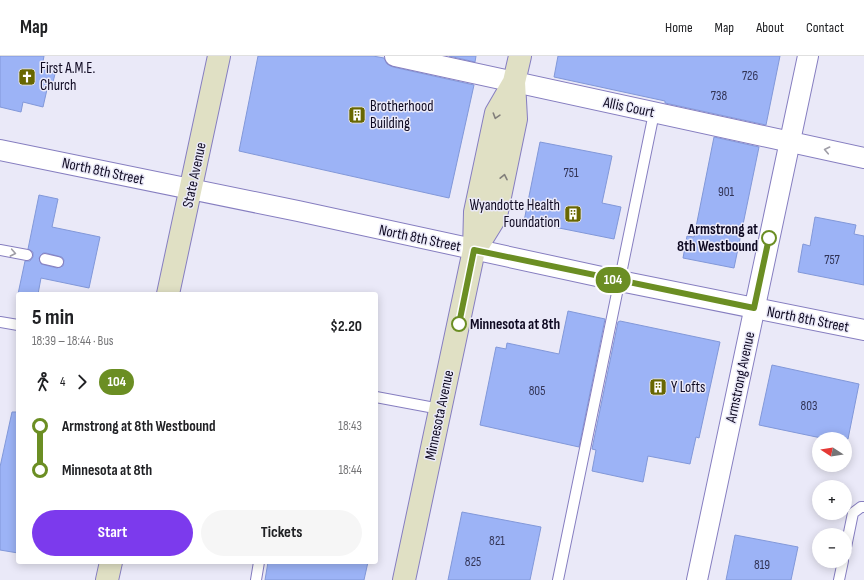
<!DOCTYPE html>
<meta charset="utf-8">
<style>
body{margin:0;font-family:"Sofia Sans Condensed",sans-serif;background:#f6f6f6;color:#202124;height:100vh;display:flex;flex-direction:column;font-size:15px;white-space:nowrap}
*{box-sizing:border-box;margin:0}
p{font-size:13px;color:#757577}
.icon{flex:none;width:22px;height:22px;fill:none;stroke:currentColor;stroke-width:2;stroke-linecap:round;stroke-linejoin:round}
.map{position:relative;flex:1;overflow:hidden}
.drawer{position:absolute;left:16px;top:236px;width:362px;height:272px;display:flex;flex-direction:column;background:#fff;border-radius:4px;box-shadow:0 2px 10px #0003}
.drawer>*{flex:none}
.badge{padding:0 8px;border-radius:13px;font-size:14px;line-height:26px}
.needle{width:26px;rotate:282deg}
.fabs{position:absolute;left:812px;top:376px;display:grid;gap:8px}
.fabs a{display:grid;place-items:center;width:40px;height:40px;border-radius:50%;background:#fff;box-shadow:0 2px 10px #0003;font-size:20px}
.map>.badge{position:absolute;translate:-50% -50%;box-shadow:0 0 0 2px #fff}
.legs{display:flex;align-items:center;gap:6px;height:44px;padding:0 16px;font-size:13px}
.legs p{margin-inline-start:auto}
.headline{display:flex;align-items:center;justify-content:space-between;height:68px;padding:0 16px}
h1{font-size:22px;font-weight:700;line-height:30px}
.action{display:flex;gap:8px;margin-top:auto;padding:8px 16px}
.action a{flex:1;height:46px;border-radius:24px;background:#7c3aed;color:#fff;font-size:16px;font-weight:700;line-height:46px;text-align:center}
.action a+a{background:#f6f6f6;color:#202124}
ul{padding:0 16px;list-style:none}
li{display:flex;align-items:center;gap:14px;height:44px;font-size:15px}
li i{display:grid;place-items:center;width:6px;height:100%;margin:0 5px;background:currentColor}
li i::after{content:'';width:10px;height:10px;margin:-5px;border:3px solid;border-radius:50%;background:#fff}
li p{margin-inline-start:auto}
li:first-child i{background:linear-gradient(#0000 50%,currentColor 0)}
li:last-child i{background:linear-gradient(currentColor 50%,#0000 0)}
header{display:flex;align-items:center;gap:24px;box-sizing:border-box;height:56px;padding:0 20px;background:#fff;border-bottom:1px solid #e0e0e0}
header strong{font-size:19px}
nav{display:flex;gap:22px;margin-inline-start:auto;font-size:14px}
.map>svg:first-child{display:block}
.building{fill:#9cb3f6;stroke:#8298d9;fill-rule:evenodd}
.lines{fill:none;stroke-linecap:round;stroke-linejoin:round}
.service-casing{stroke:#867ec0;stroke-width:12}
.minor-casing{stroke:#867ec0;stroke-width:22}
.secondary-casing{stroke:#867ec0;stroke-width:24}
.service{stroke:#fff;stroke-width:10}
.minor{stroke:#fff;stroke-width:20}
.secondary{stroke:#e0e0c4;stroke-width:22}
.oneway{stroke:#827f7b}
.oneway2{stroke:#9f9da6}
.line-1-casing{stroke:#fff;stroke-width:9}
.line-1{stroke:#6b8e23;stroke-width:6}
.stop-1-dot{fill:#fff;stroke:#6b8e23;stroke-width:2}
.labels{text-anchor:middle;stroke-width:3;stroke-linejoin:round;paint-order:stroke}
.number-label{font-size:13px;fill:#323456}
.poi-label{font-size:15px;fill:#0e0921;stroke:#eae9f8;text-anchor:start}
.street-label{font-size:15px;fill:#0e0921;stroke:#eae9f8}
.stop-label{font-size:15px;font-weight:bold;fill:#0e0921;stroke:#eae9f8;text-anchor:end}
</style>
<header>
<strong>Map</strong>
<nav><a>Home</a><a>Map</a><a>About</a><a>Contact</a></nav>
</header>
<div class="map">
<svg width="864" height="524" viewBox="0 0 864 524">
<rect width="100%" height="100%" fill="#eae9f8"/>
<path class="building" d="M 0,0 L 44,0 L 42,11 L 56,14 L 52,30 L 48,29 L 43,51 L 23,46 L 21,56 L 0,51 Z
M 258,0 L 373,0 L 384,2 L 387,8 L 393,11 L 474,29 L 449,142 L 239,95 Z
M 449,0 L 476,0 L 475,6 Z
M 558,0 L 780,0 L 766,69 L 665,47 L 665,45 L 554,21 Z
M 714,81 L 759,91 L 734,212 L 683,202 L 687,180 L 694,181 Z
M 540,86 L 612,100 L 602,147 L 621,151 L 614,183 L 524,165 Z
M 39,139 L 58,143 L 52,171 L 100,181 L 89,232 L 41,222 L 38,238 L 18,238 L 25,205 L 30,205 L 33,201 L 33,196 L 28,193 ZM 43,197 L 46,197 L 62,201 L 64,204 L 63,210 L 57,212 L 41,208 L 39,202 Z
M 815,161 L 856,169 L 854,178 L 864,180 L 864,229 L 798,216 L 803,188 L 810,190 Z
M 568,255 L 605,263 L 579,391 L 480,369 L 496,291 L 506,293 L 507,287 L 559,298 Z
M 620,265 L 720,286 L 699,382 L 696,381 L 690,408 L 648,400 L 643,426 L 592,415 L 596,394 L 592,393 L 618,266 Z
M 772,309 L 859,328 L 848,383 L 826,383 L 759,369 Z
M 12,356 L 18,356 L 18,497 L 0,494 L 0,411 Z
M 462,456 L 541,471 L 530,524 L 448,524 Z
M 735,479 L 798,491 L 791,524 L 726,524 Z
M 268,506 L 368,506 L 364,524 L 265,524 Z"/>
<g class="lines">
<defs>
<path id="service" d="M 0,194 L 27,199
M 45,203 L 58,206
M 0,266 L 18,269
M 376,341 L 440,353
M 845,496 L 853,457 L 861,451 L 864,451
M 256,524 L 259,506
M 558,524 L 654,57
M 839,524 L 843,505"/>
<path id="minor" d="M 395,0 L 864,102
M 0,94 L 298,155 L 620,225 L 864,274
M 697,524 L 808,0"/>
<path id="secondary" d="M 475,194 L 496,160 L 516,63 L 514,26 L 520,0
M 168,238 L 219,0
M 107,524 L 111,506
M 404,524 L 474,194 L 475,156 L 496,57 L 514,26"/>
</defs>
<use href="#service" class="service-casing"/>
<use href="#minor" class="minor-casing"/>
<use href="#secondary" class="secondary-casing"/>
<use href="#service" class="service"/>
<use href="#minor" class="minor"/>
<use href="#secondary" class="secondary"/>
</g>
<defs><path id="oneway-chevron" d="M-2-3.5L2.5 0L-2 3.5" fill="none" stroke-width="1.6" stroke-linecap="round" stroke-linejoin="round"/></defs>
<g class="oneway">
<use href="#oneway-chevron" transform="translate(496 60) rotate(107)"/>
<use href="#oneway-chevron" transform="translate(504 121) rotate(-78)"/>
</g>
<g class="oneway2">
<use href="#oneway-chevron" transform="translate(827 94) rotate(-168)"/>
<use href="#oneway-chevron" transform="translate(13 197) rotate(11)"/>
</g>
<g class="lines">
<defs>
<path id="line-1" d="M 459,268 L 474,194 L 754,252 L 769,182"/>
</defs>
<use href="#line-1" class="line-1-casing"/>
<use href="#line-1" class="line-1"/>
</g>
<defs>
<symbol id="church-square" viewBox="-11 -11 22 22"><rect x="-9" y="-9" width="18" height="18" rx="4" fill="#686701" stroke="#eae9f8"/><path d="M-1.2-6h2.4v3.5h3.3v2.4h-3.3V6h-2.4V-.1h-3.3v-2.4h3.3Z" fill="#fff"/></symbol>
<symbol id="building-square" viewBox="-11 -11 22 22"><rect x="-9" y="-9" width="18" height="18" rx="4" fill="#686701" stroke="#eae9f8"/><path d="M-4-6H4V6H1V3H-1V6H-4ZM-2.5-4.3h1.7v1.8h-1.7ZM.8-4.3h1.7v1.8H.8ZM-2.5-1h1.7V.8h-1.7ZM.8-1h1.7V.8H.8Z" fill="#fff"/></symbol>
</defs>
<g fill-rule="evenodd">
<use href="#church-square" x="17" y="11" width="20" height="20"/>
<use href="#building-square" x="347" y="49" width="20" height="20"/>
<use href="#building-square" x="563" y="148" width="20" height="20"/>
<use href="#building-square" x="648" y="321" width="20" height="20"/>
</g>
<g class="stop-1-dot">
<circle cx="769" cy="182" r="7"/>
<circle cx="459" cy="268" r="7"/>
</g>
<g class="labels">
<g class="number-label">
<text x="750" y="24">726</text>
<text x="719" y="44">738</text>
<text x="571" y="121">751</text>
<text x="726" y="140">901</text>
<text x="832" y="208">757</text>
<text x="537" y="339">805</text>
<text x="809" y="354">803</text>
<text x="497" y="489">821</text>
<text x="473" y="510">825</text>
<text x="762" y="513">819</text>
</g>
<g class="poi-label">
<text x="40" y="17">First A.M.E.<tspan x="40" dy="17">Church</tspan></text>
<text x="370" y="55">Brotherhood<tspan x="370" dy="17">Building</tspan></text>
<text x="560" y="154" text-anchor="end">Wyandotte Health<tspan x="560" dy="17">Foundation</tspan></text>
<text x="671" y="336">Y Lofts</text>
</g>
<g class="street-label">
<text transform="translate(629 51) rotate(12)" y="5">Allis Court</text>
<text transform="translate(103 115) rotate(12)" y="5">North 8th Street</text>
<text transform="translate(194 119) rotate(-78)" y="5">State Avenue</text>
<text transform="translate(420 182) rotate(12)" y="5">North 8th Street</text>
<text transform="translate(808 263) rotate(11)" y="5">North 8th Street</text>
<text transform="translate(740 321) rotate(-78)" y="5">Armstrong Avenue</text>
<text transform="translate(439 359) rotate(-78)" y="5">Minnesota Avenue</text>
</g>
<g class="stop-label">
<text x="758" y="178">Armstrong at<tspan x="758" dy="17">8th Westbound</tspan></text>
<text x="470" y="273" text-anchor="start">Minnesota at 8th</text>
</g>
</g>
</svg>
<div class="fabs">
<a><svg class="needle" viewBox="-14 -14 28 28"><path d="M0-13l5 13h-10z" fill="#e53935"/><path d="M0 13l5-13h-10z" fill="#757577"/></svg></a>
<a>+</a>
<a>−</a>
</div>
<b class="badge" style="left:613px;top:224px;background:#6b8e23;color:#fff">104</b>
<section class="drawer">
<div class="headline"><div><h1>5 min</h1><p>18:39 – 18:44 · Bus</p></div><b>$2.20</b></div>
<div class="legs"><svg class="icon" aria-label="walk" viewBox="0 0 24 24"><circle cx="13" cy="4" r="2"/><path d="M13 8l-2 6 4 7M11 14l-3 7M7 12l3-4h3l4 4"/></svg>4<svg class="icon" aria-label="forward" viewBox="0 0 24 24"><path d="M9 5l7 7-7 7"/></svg><b class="badge" style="background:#6b8e23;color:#fff">104</b></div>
<ul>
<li><i style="color:#6b8e23"></i><b>Armstrong at 8th Westbound</b><p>18:43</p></li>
<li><i style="color:#6b8e23"></i><b>Minnesota at 8th</b><p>18:44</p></li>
</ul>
<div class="action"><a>Start</a><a>Tickets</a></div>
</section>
</div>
